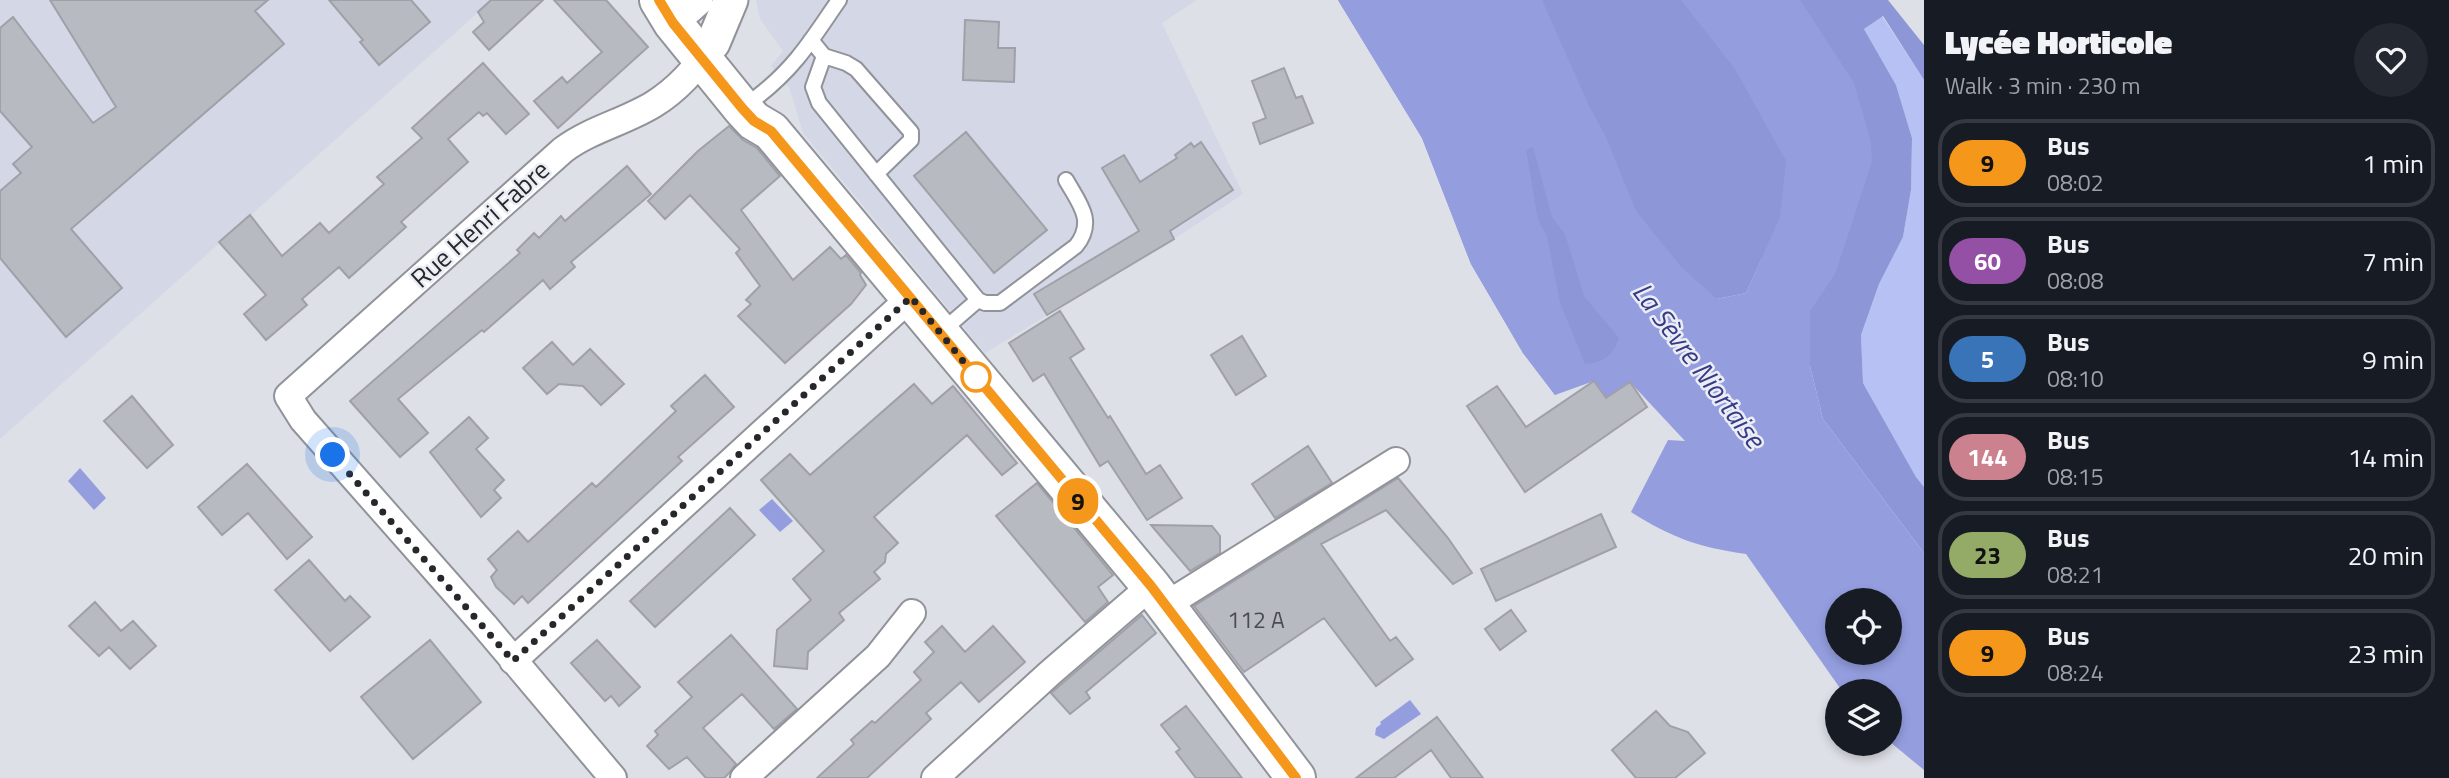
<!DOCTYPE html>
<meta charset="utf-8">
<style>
body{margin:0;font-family:"Titillium Web",sans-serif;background:#242831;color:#f1f3f6;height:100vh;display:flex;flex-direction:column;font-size:26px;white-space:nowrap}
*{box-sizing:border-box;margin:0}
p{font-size:23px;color:#9ea1a6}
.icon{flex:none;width:38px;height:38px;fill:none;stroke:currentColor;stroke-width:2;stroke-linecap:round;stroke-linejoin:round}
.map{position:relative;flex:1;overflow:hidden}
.sheet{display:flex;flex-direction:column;background:#171b24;width:525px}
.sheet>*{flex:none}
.badge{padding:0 14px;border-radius:23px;font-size:24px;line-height:46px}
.buttons{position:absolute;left:1825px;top:588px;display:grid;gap:14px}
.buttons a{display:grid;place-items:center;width:77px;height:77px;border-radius:50%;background:#171b24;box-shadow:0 4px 10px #0003;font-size:35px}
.you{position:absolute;width:35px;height:35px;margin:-18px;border:5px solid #fff;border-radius:50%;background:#1a73e8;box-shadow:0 0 0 10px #1a73e833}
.map>.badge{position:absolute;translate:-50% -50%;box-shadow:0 0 0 4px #fff}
.round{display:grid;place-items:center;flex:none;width:74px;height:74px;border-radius:37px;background:#242831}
.head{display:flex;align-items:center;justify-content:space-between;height:119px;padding:0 21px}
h1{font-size:33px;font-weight:800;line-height:52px}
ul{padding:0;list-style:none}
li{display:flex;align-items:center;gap:21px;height:88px;margin:0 14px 10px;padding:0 7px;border:4px solid #363941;border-radius:28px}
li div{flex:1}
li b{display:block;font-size:26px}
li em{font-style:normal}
li .badge{min-width:77px;font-weight:700;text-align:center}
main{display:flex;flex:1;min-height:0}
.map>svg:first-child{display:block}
.built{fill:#d4d7e6}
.green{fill:#b8c1f4}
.forest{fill:#8d97d7}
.water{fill:#949edf;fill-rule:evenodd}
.building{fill:#b8bac2;stroke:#9fa0a8;stroke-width:2}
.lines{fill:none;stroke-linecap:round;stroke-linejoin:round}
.service-casing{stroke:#91939a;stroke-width:18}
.minor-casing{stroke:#91939a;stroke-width:30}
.tertiary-casing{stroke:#91939a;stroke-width:37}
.primary-casing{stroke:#91939a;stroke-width:42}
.service{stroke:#fff;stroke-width:14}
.minor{stroke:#fff;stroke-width:26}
.tertiary{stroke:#fff;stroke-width:33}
.primary{stroke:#fff;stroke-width:38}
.line-casing{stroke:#fff;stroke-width:16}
.line{stroke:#f4971b;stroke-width:10}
.walk{stroke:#26272a;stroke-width:7;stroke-dasharray:0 12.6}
.stop-dot{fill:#fff;stroke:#f4971b;stroke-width:3.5}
.labels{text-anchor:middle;stroke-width:5;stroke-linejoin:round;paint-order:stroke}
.number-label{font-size:23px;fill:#4a4c50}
.street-label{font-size:26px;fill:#26272a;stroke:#ebedf5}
.water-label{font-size:28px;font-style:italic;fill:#373a86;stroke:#ebedf5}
</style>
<main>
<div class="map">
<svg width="1924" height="778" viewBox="0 0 1924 778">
<rect width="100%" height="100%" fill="#dee0e7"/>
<path class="built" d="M 0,0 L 492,0 L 0,439 Z
M 756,0 L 1197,0 L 1162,23 L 1243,194 L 1174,239 L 985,353 L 803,133 L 789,87 L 771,66 L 783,51 L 760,19 Z"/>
<path class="green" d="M 1882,16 L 1924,80 L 1924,487 L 1916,477 L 1863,383 L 1861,335 L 1879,284 L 1903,237 L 1911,190 L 1912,138 L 1896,85 L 1864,29 Z"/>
<path class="forest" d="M 1338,0 L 1888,0 L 1924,45 L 1924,80 L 1883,16 L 1864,29 L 1896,85 L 1912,138 L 1911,190 L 1903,237 L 1879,284 L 1861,335 L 1863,383 L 1916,477 L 1924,487 L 1924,553 L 1823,419 L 1810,366 L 1810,311 L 1761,260 L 1746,293 L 1717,299 L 1580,373 L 1555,395 L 1523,353 L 1471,264 L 1422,138 Z"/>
<path class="water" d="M 1338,0 L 1542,0 L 1589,106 L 1605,135 L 1636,211 L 1682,268 L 1717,299 L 1746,293 L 1780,217 L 1786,161 L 1735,69 L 1681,0 L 1800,0 L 1854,83 L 1871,142 L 1872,162 L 1835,274 L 1810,311 L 1810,366 L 1823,419 L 1924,553 L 1924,770 L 1890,742 L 1890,691 L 1842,691 L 1746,554 C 1698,547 1672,538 1631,512 L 1668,440 L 1685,441 L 1630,382 L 1606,398 L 1594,381 L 1555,395 L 1523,353 L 1471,264 L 1422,138 ZM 1533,147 L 1552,217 L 1565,234 L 1584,296 L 1619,338 C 1614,355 1603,363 1585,364 L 1560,303 L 1547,236 L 1538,220 L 1526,150 ZM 1838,600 L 1890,600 L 1890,653 L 1838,653 Z
M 80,468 L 106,498 L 94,510 L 68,481 Z
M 772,499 L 793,521 L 780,532 L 759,510 Z
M 1410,700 L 1421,714 L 1384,739 L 1375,735 L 1376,728 L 1381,724 L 1380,722 Z"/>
<path class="building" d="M 50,0 L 268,0 L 255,11 L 284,44 L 71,229 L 122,288 L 66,337 L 0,258 L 0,191 L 21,173 L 13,164 L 32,147 L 0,111 L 0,28 L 13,17 L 93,123 L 116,107 Z
M 329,0 L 411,0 L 430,22 L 379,65 L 360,42 L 363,40 Z
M 491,0 L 543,0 L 489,50 L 473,32 L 484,22 L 478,12 Z
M 554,0 L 606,0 L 648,47 L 558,128 L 534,101 L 562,77 L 567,83 L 602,52 Z
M 965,20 L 999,22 L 998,48 L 1015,48 L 1014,82 L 963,80 Z
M 483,63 L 529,114 L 506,134 L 487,113 L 483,116 L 479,112 L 448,139 L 468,162 L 401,222 L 406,227 L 349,278 L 339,267 L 302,299 L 307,305 L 266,340 L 244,314 L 266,295 L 219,242 L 250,215 L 282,256 L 320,223 L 329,233 L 384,184 L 377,177 L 422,138 L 412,128 Z
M 1284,68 L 1296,98 L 1302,96 L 1313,123 L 1260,144 L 1253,123 L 1266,118 L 1252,81 Z
M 729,126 L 743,140 L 757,148 L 780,176 L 741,210 L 793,280 L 830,247 L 841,259 L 846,255 L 861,273 L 860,275 L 866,285 L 851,304 L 785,363 L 738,316 L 751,304 L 746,300 L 760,286 L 736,253 L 740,249 L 690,195 L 665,219 L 648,201 L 698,151 Z
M 966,132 L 1047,230 L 994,273 L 914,176 Z
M 1201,142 L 1233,190 L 1170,231 L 1174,239 L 1047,315 L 1034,294 L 1139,231 L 1102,168 L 1124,155 L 1140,182 L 1177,158 L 1175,155 L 1191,143 L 1194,147 Z
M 627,166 L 651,194 L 571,262 L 575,267 L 550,289 L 543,280 L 484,332 L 482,330 L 398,399 L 428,433 L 400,457 L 350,401 L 520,253 L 517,250 L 534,233 L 539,238 L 561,216 L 565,221 Z
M 1060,311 L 1084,349 L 1070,358 L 1108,418 L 1110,416 L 1146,474 L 1160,465 L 1182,498 L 1147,520 L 1108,461 L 1100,466 L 1044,374 L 1033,381 L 1009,343 Z
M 1242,336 L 1266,376 L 1236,395 L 1211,355 Z
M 552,342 L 573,365 L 590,349 L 624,384 L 601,405 L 583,386 L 559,384 L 547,394 L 523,368 Z
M 705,375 L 734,407 L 678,457 L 682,461 L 528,603 L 522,596 L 514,604 L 496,587 L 491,577 L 497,570 L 488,559 L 518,531 L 528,542 L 592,483 L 596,487 L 676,411 L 671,406 Z
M 1594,381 L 1606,398 L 1630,382 L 1647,407 L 1525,492 L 1467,406 L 1497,386 L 1526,427 Z
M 914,384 L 932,404 L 953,386 L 1017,463 L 1002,475 L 967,435 L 874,517 L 898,543 L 886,554 L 885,562 L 874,572 L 880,579 L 839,613 L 844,620 L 808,652 L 807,669 L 774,666 L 777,630 L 811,600 L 793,579 L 824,551 L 761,480 L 790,454 L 810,475 Z
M 132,396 L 173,445 L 147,468 L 104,421 Z
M 469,417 L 488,438 L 476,449 L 504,480 L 494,490 L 501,498 L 481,517 L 430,452 Z
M 1308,446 L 1332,483 L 1275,518 L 1252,484 Z
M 247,464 L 312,537 L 287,559 L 248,513 L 222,535 L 198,507 Z
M 1398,478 L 1448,538 L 1472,573 L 1453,584 L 1386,510 L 1321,544 L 1390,641 L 1396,637 L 1413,659 L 1376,686 L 1324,618 L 1244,672 L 1194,606 Z
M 1037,483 L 1113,575 L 1098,587 L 1108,602 L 1085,622 L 996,516 Z
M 730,508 L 755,535 L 655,627 L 630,601 Z
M 1601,514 L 1616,547 L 1496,601 L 1481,569 Z
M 1151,525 L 1212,526 L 1220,536 L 1220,553 L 1190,571 Z
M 309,560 L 345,601 L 350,596 L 370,617 L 330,651 L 275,590 Z
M 95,602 L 121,631 L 133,621 L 156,646 L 130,669 L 109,647 L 99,656 L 69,626 Z
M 1511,610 L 1526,631 L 1500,650 L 1485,629 Z
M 1142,615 L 1156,633 L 1086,692 L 1090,698 L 1070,714 L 1051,693 Z
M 942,626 L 965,652 L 993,626 L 1025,662 L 979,702 L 961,682 L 926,713 L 931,719 L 867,778 L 817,778 L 854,744 L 851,740 L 872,721 L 875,723 L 921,680 L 914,672 L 934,652 L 925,642 Z
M 731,635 L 797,709 L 774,729 L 742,694 L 703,728 L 736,764 L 729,773 L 724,778 L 706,778 L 687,757 L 669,769 L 647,746 L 658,735 L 655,731 L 692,697 L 678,682 Z
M 430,640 L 481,702 L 413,759 L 361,697 Z
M 597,640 L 640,687 L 619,706 L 611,696 L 605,701 L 571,663 Z
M 1186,706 L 1218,747 L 1242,778 L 1196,778 L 1176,752 L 1180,749 L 1161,725 Z
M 1656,711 L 1670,726 L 1688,732 L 1705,753 L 1675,778 L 1636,778 L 1612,750 Z
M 1437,717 L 1483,778 L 1451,778 L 1431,750 L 1394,778 L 1356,778 Z"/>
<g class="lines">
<defs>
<path id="service" d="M 811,40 L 824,56 L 813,87 L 819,103 L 978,300 L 985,303 L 1000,303 L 1076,246 C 1096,221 1079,203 1066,180
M 824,56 L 846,63 L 856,69 L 911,132 L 911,140 L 876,174
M 757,97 C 796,67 812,39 839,0
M 941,332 L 978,300"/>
<path id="minor" d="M 1166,605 L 1396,461
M 513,661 L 911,297
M 613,778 L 484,625 L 303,420 L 288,396 L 563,150 C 591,129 625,122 654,104 C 678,89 695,69 711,47
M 744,778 L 878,656 L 912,613
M 935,778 L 1050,673 L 1151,586"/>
<path id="tertiary" d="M 687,8 L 696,0
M 713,43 L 731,0"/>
<path id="primary" d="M 659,0 L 673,23 L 742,108 L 754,121 L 771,131 L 1151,586 L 1296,778"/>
</defs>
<use href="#service" class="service-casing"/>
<use href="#minor" class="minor-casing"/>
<use href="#tertiary" class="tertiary-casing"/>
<use href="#primary" class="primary-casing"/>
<use href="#service" class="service"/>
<use href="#minor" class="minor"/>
<use href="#tertiary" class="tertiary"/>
<use href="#primary" class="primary"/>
</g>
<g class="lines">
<defs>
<path id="line" d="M 659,0 L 673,23 L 742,108 L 754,121 L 771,131 L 1151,586 L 1296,778"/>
</defs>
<use href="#line" class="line-casing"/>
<use href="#line" class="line"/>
<path class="walk" d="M 333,455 L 513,661 L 911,297 L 976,377"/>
</g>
<circle class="stop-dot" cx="976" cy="377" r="14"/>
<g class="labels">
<g class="number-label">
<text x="1256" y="628">112 A</text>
</g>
<g class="street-label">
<text transform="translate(480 224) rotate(-42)" y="9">Rue Henri Fabre</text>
</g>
<g class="water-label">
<text transform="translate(1699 365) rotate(53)" y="10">La Sèvre Niortaise</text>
</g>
</g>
</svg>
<div class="buttons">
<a><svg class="icon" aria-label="locate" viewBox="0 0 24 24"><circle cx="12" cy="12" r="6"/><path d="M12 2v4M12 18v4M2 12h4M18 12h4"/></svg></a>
<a><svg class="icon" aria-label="layers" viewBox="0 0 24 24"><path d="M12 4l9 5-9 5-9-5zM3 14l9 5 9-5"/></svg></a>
</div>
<div class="you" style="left:333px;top:455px"></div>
<b class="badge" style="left:1078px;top:501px;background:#f4971b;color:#111">9</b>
</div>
<section class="sheet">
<div class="head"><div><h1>Lycée Horticole</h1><p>Walk · 3 min · 230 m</p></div><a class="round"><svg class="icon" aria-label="heart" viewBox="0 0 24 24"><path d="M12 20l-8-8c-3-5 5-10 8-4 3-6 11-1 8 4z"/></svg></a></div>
<ul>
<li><span class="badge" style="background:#f4971b;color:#111">9</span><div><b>Bus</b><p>08:02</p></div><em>1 min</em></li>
<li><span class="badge" style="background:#9450a4;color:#fff">60</span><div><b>Bus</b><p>08:08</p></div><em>7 min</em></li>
<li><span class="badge" style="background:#3974b9;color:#fff">5</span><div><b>Bus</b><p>08:10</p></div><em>9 min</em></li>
<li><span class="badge" style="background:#cc828e;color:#fff">144</span><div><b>Bus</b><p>08:15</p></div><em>14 min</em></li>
<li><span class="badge" style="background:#94ab68;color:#111">23</span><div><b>Bus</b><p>08:21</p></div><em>20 min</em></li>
<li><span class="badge" style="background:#f4971b;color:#111">9</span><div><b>Bus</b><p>08:24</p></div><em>23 min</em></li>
</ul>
</section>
</main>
